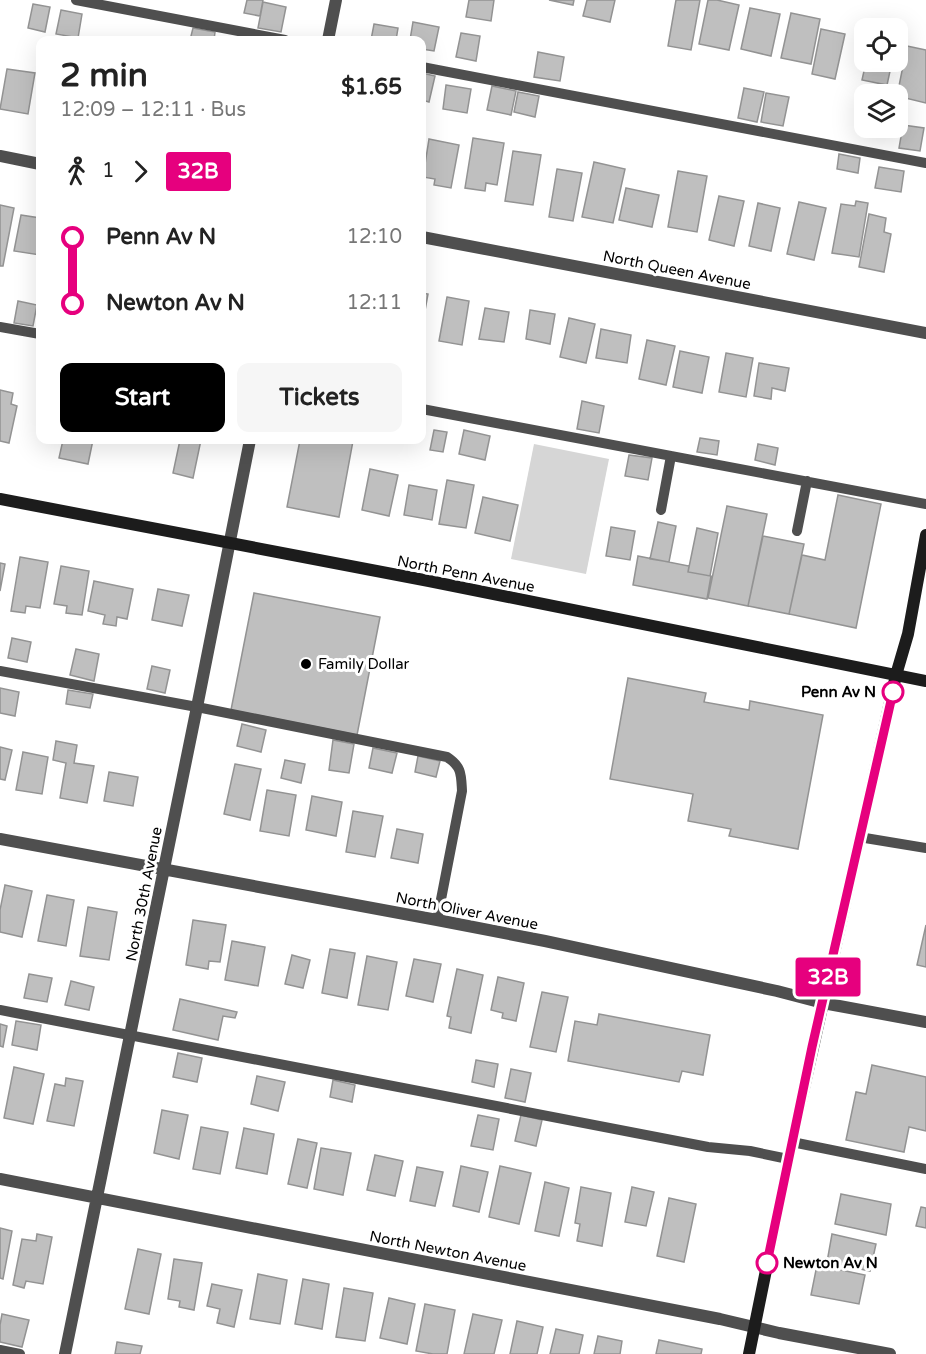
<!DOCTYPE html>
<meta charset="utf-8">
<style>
body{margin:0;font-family:"Varela Round",sans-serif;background:#f6f6f6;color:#222;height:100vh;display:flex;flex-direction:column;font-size:22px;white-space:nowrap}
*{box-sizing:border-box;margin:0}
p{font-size:20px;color:#767676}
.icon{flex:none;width:33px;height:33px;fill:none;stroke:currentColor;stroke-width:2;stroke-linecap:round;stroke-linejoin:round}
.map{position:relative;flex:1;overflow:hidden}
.sheet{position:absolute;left:36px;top:36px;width:390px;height:408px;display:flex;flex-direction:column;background:#fff;border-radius:12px;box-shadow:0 6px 24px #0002}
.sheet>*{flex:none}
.badge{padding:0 12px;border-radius:4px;font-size:21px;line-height:39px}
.tools{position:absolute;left:854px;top:18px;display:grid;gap:12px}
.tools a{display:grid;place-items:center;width:54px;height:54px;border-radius:12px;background:#fff;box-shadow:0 6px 24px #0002;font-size:30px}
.map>.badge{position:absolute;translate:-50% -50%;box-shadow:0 0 0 3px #fff}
.legs{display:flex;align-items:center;gap:9px;height:66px;padding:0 24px;font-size:20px}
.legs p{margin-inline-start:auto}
.headline{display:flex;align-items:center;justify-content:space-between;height:102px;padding:0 24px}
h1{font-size:33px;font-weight:800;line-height:45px}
.primary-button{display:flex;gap:12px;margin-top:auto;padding:12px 24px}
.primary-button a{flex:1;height:69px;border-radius:12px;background:#000;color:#fff;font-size:24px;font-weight:800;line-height:69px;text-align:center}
.primary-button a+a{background:#f6f6f6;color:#222}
ul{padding:0 24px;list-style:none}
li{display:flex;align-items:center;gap:21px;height:66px;font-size:22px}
li i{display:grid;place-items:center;width:9px;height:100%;margin:0 8px;background:currentColor}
li i::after{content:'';width:15px;height:15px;margin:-8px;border:4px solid;border-radius:50%;background:#fff}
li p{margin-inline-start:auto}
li:first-child i{background:linear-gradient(#0000 50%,currentColor 0)}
li:last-child i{background:linear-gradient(currentColor 50%,#0000 0)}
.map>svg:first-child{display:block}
.green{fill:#d6d6d6}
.building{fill:#bfbfbf;stroke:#939393;stroke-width:1.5}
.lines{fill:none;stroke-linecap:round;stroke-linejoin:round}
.service{stroke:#4f4f4f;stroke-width:10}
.minor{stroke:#4f4f4f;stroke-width:12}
.secondary{stroke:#1c1c1c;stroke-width:12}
.line-1-casing{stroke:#fff;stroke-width:14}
.line-1{stroke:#e6007e;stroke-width:9}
.poi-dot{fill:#000;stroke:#fff;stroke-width:2}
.stop-1-dot{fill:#fff;stroke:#e6007e;stroke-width:3}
.labels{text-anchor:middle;stroke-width:6;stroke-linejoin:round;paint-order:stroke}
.street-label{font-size:15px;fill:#000;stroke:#fff}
.poi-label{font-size:15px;fill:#000;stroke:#fff;text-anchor:start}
.stop-label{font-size:15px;font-weight:bold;fill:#000;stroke:#fff;text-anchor:end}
</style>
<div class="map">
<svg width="926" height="1354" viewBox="0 0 926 1354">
<rect width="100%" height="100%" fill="#fff"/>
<path class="green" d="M 534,444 L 609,459 L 586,574 L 511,559 Z"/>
<path class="building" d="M 247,0 L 263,0 L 260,16 L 244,13 Z
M 469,0 L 494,0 L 491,21 L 466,17 Z
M 549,0 L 574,0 L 573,5 Z
M 587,0 L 615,0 L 610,22 L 583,16 Z
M 676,0 L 700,0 L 691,50 L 668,46 Z
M 708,0 L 717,0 L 739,5 L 729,50 L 699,44 Z
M 263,2 L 286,7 L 281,32 L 258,28 Z
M 33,4 L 50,7 L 45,32 L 28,28 Z
M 750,8 L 780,14 L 771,56 L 741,49 Z
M 61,10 L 82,14 L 78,38 L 56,34 Z
M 791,13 L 820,19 L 811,64 L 781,58 Z
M 413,22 L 439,27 L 434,51 L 422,49 L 422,40 L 410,40 Z
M 374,24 L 398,28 L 396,40 L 371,40 Z
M 193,28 L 215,32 L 214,40 L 190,40 Z
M 821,29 L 845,34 L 835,79 L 812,74 Z
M 461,33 L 480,36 L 476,61 L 456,57 Z
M 907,46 L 926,50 L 926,103 L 897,96 Z
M 538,52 L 564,57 L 560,81 L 534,77 Z
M 866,62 L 892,62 L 887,85 L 862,80 Z
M 7,69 L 35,73 L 28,114 L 0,109 Z
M 422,73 L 435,76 L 429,102 L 422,100 Z
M 446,85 L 471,89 L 467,113 L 443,109 Z
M 492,86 L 516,91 L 511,115 L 487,110 Z
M 744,88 L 764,92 L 757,122 L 738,118 Z
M 518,92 L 539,96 L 535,117 L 514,112 Z
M 766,93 L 789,97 L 783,126 L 761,122 Z
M 903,125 L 924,128 L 920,151 L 899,148 Z
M 473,138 L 504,143 L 497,185 L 486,183 L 485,191 L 465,188 Z
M 429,139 L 459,145 L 451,188 L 434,185 L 435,179 L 423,177 Z
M 513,151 L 541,155 L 533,205 L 505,201 Z
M 839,154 L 860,158 L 858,173 L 837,169 Z
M 594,162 L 625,169 L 613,223 L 582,217 Z
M 879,167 L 904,171 L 901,192 L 875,188 Z
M 557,169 L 582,173 L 573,221 L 549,217 Z
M 678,171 L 707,176 L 697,232 L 668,227 Z
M 626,188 L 659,195 L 652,227 L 619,220 Z
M 719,196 L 744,201 L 734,246 L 709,240 Z
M 856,201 L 868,203 L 859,257 L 832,253 L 841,204 L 855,206 Z
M 799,202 L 826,208 L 814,260 L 787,254 Z
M 758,203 L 780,208 L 771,251 L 749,246 Z
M 0,205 L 14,208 L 3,266 L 0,266 Z
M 869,214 L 886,218 L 884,232 L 891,234 L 884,272 L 859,267 Z
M 21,215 L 40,218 L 40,255 L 14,251 Z
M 422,293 L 428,294 L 422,327 Z
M 447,297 L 469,301 L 462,345 L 439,341 Z
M 18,301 L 37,305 L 33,326 L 14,323 Z
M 485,308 L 509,312 L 504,342 L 479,339 Z
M 530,310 L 555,314 L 550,344 L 526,339 Z
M 569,318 L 595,324 L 586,363 L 560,357 Z
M 601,329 L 631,335 L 627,363 L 596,358 Z
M 647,340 L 675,346 L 666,385 L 639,379 Z
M 680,351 L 709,357 L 702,393 L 673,387 Z
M 726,353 L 753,358 L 746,397 L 719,392 Z
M 759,363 L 789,368 L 785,391 L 772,388 L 771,399 L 754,396 Z
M 0,390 L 13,393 L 11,404 L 17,406 L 9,443 L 0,441 Z
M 582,401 L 604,406 L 599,433 L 577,429 Z
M 434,430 L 447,432 L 443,452 L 430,450 Z
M 464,430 L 490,436 L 485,460 L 459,454 Z
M 700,438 L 719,441 L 717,455 L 697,452 Z
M 63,440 L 93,440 L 88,464 L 59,458 Z
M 180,440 L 201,440 L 193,478 L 173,473 Z
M 300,440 L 344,440 L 353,441 L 339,517 L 287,507 Z
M 758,444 L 778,448 L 775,465 L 755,460 Z
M 629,455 L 652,458 L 648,480 L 625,476 Z
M 370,469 L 398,475 L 389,516 L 362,510 Z
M 447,480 L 474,485 L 466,528 L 439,524 Z
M 409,485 L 437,490 L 432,520 L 404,515 Z
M 838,495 L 881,504 L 856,628 L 789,614 L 802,555 L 825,560 Z
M 483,497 L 518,505 L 510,541 L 475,533 Z
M 727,506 L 767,514 L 748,606 L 708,598 Z
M 658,522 L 676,526 L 669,562 L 650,559 Z
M 611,527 L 635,531 L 630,560 L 606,556 Z
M 697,528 L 718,533 L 710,576 L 688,572 Z
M 763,536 L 804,544 L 789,614 L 748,606 Z
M 638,556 L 689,566 L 688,572 L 711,576 L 707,599 L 633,585 Z
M 20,557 L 48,562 L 40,608 L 26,606 L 25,613 L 11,611 Z
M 0,563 L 5,564 L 0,591 Z
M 61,566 L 89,571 L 82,615 L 66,613 L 67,606 L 54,604 Z
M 94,581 L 133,589 L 127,619 L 117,617 L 116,626 L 103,624 L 105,615 L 88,611 Z
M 158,589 L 189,595 L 182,626 L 152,620 Z
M 254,593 L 380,617 L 357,735 L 231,710 Z
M 12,638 L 31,642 L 27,662 L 8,658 Z
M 76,649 L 99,654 L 94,681 L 70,675 Z
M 152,666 L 170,670 L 165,693 L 147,689 Z
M 628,678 L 706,693 L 704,702 L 749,710 L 750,701 L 823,715 L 798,849 L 729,836 L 731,829 L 688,821 L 693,794 L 610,779 Z
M 0,688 L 19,692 L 15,716 L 0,713 Z
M 68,690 L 93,694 L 90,708 L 66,704 Z
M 242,724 L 266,730 L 261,752 L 237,746 Z
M 333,740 L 354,744 L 349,773 L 329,770 Z
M 56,741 L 77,745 L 74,763 L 94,766 L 87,803 L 60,798 L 66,763 L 53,760 Z
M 0,747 L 12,750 L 5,780 L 0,779 Z
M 373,748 L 397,753 L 392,773 L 369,768 Z
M 23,752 L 48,757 L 42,794 L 16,790 Z
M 418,756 L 440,761 L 436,777 L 415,772 Z
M 285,760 L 305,764 L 301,783 L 281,778 Z
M 235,764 L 261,769 L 250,820 L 224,814 Z
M 109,772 L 138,777 L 133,806 L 104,801 Z
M 267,790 L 296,795 L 289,836 L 260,831 Z
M 312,796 L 342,802 L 336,836 L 306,830 Z
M 353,811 L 383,816 L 375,857 L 346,852 Z
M 397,829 L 423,834 L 418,863 L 391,858 Z
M 5,885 L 32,891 L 22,937 L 0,932 L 0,910 Z
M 47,895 L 74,900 L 66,946 L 38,941 Z
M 88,907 L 117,912 L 109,960 L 80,956 Z
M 193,920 L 226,925 L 220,962 L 209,961 L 208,969 L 186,965 Z
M 926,925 L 926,967 L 917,965 Z
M 232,941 L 265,947 L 258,986 L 225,980 Z
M 330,949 L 355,953 L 347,998 L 322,993 Z
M 292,955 L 310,960 L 303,988 L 285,984 Z
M 367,956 L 397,962 L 388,1010 L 358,1005 Z
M 414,959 L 441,964 L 433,1002 L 406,996 Z
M 457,969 L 483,975 L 471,1033 L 449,1028 L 451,1017 L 447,1016 Z
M 29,974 L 52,978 L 47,1002 L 24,998 Z
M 498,977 L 524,983 L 516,1021 L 502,1018 L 503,1013 L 491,1010 Z
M 71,981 L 94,987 L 89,1010 L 65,1005 Z
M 542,992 L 568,997 L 556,1052 L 530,1047 Z
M 180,999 L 237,1012 L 235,1018 L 223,1016 L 218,1040 L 173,1030 Z
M 599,1014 L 710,1035 L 703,1075 L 682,1071 L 679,1082 L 568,1061 L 575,1021 L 597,1025 Z
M 16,1021 L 41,1025 L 37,1050 L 12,1045 Z
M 0,1024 L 7,1026 L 3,1047 L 0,1046 Z
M 178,1053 L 202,1058 L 197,1082 L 173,1077 Z
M 476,1060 L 498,1064 L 494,1087 L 472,1082 Z
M 872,1065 L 926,1077 L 926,1131 L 909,1127 L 904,1152 L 846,1140 L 856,1092 L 866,1094 Z
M 14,1067 L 44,1074 L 33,1124 L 4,1118 Z
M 511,1069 L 531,1073 L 525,1102 L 505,1098 Z
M 257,1076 L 285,1082 L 278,1111 L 251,1104 Z
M 66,1078 L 83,1081 L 74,1126 L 47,1121 L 55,1084 L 65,1086 Z
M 333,1080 L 355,1085 L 352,1102 L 330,1097 Z
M 162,1110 L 188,1115 L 179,1159 L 154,1153 Z
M 478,1115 L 499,1119 L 493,1150 L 471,1146 Z
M 521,1115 L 542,1120 L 536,1146 L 515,1141 Z
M 201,1127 L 228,1132 L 220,1174 L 193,1169 Z
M 244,1128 L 274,1134 L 267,1174 L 236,1168 Z
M 298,1139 L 317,1143 L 307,1188 L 288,1184 Z
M 321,1148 L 351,1153 L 343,1195 L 314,1189 Z
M 375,1155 L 403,1161 L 395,1196 L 367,1190 Z
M 461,1166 L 488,1172 L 479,1212 L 453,1206 Z
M 500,1166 L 531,1173 L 519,1224 L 489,1217 Z
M 417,1167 L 443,1172 L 435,1206 L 410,1201 Z
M 545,1182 L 569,1188 L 559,1236 L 535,1231 Z
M 581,1187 L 611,1193 L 602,1246 L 577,1241 L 580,1224 L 575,1223 Z
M 632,1187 L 654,1192 L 646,1226 L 625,1222 Z
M 841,1194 L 891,1204 L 886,1235 L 835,1224 Z
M 669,1198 L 696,1204 L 684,1262 L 657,1256 Z
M 921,1207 L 926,1208 L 926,1228 L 916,1226 Z
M 0,1228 L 12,1231 L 3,1279 L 0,1278 Z
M 37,1234 L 52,1237 L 43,1284 L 26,1281 L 24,1288 L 13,1285 L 22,1239 L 36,1241 Z
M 832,1234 L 876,1244 L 870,1271 L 827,1262 Z
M 138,1249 L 161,1254 L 149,1314 L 125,1309 Z
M 174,1259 L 202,1263 L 194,1310 L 179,1307 L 180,1301 L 168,1299 Z
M 817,1265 L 865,1275 L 859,1304 L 811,1295 Z
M 258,1274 L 287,1280 L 280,1324 L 250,1319 Z
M 303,1279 L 329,1284 L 322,1329 L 295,1324 Z
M 212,1284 L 242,1290 L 234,1327 L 217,1323 L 220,1309 L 207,1306 Z
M 344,1288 L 373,1293 L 365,1341 L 336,1337 Z
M 389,1298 L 415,1304 L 407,1344 L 380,1338 Z
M 425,1304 L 455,1310 L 447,1354 L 433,1354 L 416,1351 Z
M 2,1314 L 29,1320 L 22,1347 L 0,1342 L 0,1325 Z
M 473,1314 L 502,1320 L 494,1354 L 464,1354 Z
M 517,1321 L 543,1327 L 537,1354 L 510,1354 Z
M 556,1329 L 583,1335 L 579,1354 L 550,1354 Z
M 598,1336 L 622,1341 L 620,1354 L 594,1354 Z
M 659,1340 L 702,1349 L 701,1354 L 656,1354 Z
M 117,1342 L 142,1346 L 140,1354 L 115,1354 Z"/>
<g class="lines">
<path class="service" d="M 76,0 L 285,40
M 422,67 L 926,163
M 0,327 L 40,334
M 422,409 L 926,504
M 661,510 L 671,456
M 797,531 L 807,481
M 0,671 L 197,707 L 447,757 C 462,767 461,774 462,791 L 437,920
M 859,837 L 926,848
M 0,1010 L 708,1147 L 750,1151 L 788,1159
M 792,1142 L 926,1169
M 0,1350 L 20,1354"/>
<path class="minor" d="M 328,40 L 336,0
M 0,156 L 40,164
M 422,237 L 926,333
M 0,839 L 437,920 L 545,941 L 777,991 L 823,1003 L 926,1022
M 0,1179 L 720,1319 L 779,1333 L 890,1354
M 65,1354 L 197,707 L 250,440"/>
<path class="secondary" d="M 0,499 L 429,581 L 926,681
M 749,1354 L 792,1142 L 896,675 L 908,634 L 926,535"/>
</g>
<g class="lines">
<defs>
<path id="line-1" d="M 767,1263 L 812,1047 L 893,692"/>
</defs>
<use href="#line-1" class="line-1-casing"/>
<use href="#line-1" class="line-1"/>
</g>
<circle class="poi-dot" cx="306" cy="664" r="6"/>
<g class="stop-1-dot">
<circle cx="893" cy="692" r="10"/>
<circle cx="767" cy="1263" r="10"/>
</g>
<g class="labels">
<g class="street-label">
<text transform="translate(677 270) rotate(11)" y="5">North Queen Avenue</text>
<text transform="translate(466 574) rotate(11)" y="5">North Penn Avenue</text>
<text transform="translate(144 894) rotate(-79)" y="5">North 30th Avenue</text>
<text transform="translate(467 911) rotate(11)" y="5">North Oliver Avenue</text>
<text transform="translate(448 1251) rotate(11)" y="5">North Newton Avenue</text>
</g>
<g class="poi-label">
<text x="318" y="669">Family Dollar</text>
</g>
<g class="stop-label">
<text x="876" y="697">Penn Av N</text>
<text x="783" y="1268" text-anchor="start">Newton Av N</text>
</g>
</g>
</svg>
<div class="tools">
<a><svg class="icon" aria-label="locate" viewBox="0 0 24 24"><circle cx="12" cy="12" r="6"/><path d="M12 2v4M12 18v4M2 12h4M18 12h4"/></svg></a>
<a><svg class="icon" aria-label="layers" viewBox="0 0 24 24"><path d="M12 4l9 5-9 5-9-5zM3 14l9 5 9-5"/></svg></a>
</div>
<b class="badge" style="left:828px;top:977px;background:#e6007e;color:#fff">32B</b>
<section class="sheet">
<div class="headline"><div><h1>2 min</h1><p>12:09 – 12:11 · Bus</p></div><b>$1.65</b></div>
<div class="legs"><svg class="icon" aria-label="walk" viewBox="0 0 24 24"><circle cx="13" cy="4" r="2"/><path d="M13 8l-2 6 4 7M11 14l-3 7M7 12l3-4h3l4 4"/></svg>1<svg class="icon" aria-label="forward" viewBox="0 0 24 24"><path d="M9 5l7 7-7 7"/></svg><b class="badge" style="background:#e6007e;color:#fff">32B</b></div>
<ul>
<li><i style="color:#e6007e"></i><b>Penn Av N</b><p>12:10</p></li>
<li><i style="color:#e6007e"></i><b>Newton Av N</b><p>12:11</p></li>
</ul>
<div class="primary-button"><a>Start</a><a>Tickets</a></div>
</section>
</div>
